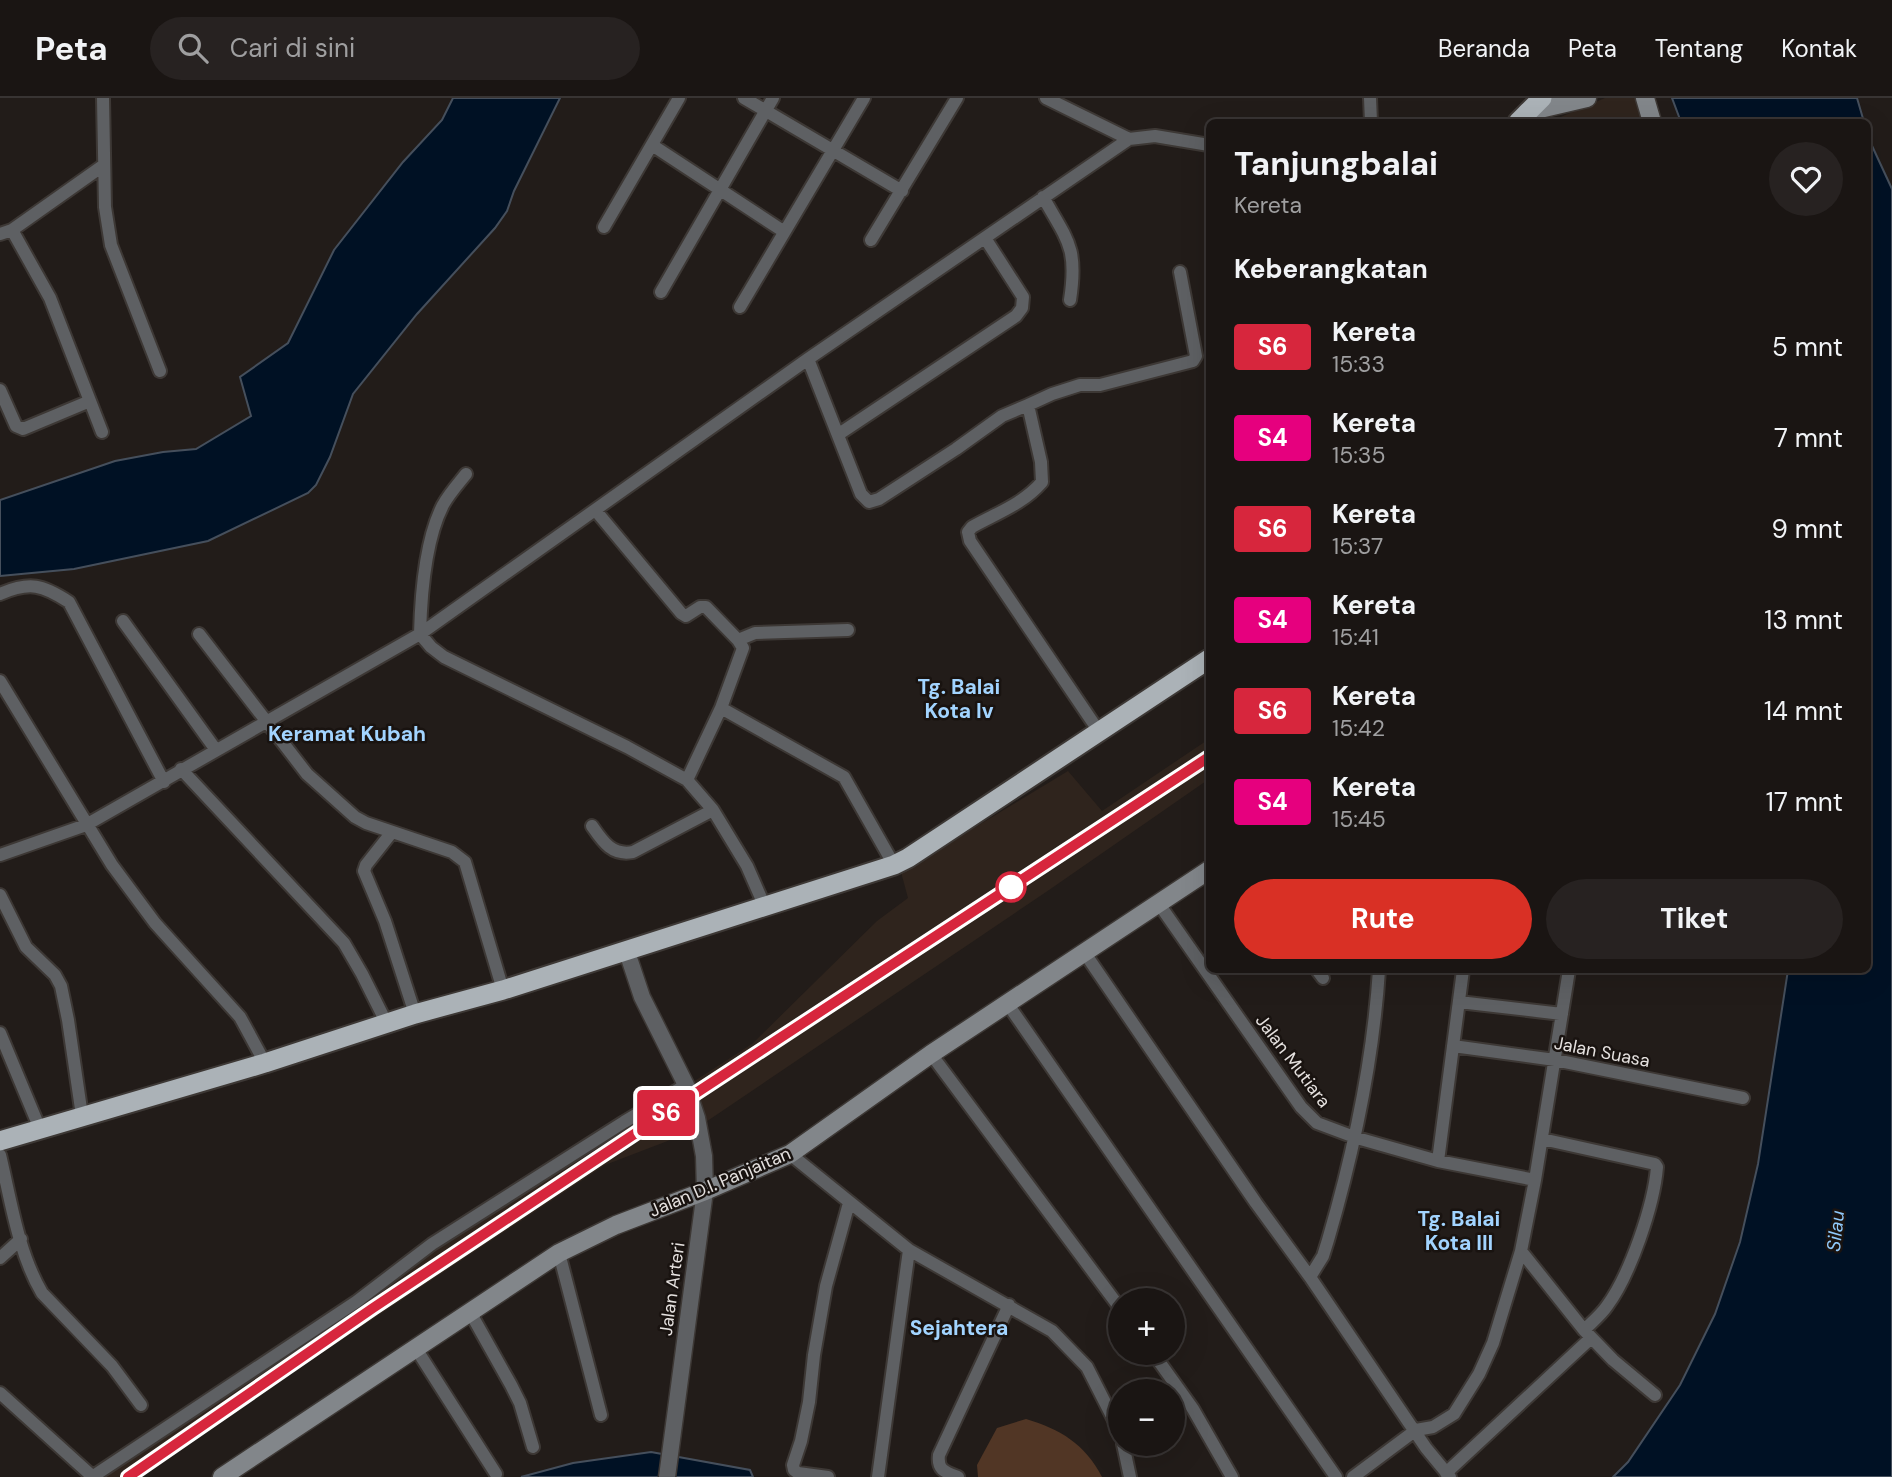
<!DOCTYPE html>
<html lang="id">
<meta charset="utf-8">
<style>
body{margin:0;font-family:"DM Sans",sans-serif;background:#272221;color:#f1f3f6;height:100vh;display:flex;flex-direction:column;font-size:26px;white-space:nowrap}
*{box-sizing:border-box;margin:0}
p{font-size:23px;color:#9f9fa0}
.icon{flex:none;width:38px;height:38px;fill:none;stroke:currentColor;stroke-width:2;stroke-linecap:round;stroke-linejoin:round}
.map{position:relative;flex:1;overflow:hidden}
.side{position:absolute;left:1206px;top:21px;width:665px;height:854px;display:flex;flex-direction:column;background:#1a1513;border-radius:10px;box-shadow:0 7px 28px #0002,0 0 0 2px #383433}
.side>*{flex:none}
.badge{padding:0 14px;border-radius:5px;font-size:24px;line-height:46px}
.fabs{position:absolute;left:1108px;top:1190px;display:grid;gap:14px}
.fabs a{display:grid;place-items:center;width:77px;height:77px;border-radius:50%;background:#1a1513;box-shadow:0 7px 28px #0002,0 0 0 2px #383433;font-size:35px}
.map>.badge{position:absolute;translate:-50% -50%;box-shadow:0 0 0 4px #fff}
h2{padding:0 28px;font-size:26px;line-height:63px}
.round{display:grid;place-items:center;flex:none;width:74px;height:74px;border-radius:37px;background:#272221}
.overview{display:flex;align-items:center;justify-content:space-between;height:119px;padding:0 28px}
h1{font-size:33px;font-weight:700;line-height:52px}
.cta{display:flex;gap:14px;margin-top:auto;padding:14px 28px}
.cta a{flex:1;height:80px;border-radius:42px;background:#d93025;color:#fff;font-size:28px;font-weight:700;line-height:80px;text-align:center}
.cta a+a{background:#272221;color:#f1f3f6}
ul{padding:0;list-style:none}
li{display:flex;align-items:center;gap:21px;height:91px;padding:0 28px}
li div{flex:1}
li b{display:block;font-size:26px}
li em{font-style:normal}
li .badge{min-width:77px;font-weight:700;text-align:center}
header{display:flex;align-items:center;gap:42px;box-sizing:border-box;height:98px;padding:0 35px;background:#1a1513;border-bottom:2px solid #383433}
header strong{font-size:33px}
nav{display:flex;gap:38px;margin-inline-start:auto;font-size:24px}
.search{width:490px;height:63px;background:#272221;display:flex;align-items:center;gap:18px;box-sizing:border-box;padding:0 24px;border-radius:38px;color:#9f9fa0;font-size:26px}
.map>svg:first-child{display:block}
.built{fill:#2f241d}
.green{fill:#513625}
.water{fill:#001124;stroke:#454f5c;stroke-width:2}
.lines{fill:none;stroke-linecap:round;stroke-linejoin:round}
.minor-casing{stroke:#3d3835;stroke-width:16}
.tertiary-casing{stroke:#3d3835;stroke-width:19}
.secondary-casing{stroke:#3d3835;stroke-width:21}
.trunk-casing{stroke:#3d3835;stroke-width:23}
.minor{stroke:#5e6063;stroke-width:12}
.tertiary{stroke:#5e6063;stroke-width:16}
.secondary{stroke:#82868a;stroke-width:18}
.trunk{stroke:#abb2b7;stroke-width:19}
.rail{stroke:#b5b1af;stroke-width:4.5;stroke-dasharray:9 9;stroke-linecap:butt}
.line-casing{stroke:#fff;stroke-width:16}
.line{stroke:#d7263d;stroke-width:10}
.stop-dot{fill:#fff;stroke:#d7263d;stroke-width:3.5}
.labels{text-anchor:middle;stroke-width:5;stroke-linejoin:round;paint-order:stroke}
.street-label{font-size:18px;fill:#e5e1df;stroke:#191310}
.water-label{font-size:19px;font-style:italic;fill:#8fc9fb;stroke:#191310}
.quarter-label{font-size:21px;font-weight:bold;fill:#a2d4ff;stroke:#191310}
</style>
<header>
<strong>Peta</strong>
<div class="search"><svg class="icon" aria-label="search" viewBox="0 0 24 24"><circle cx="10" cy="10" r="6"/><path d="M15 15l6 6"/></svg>Cari di sini</div>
<nav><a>Beranda</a><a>Peta</a><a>Tentang</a><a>Kontak</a></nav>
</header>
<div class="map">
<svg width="1892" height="1379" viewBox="0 0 1892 1379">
<rect width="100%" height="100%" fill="#221c19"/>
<path class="built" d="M 1605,0 L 1645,0 L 1651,24 L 1549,24 Z
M 1209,641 L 1209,681 L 1049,792 L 691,1034 L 605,1067 L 135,1379 L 80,1379 L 752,946 L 877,823 L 908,800 L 901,774 L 1068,673 L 1102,713 Z"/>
<path class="green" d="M 1026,1321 C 1060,1331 1085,1346 1102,1379 L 978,1379 L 977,1367 L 997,1330 Z"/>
<path class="water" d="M 453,0 L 560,0 L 514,93 L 507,113 L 495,130 L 417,216 L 353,296 L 330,359 L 316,387 L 308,395 L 208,443 L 74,471 L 0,478 L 0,402 L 115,363 L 163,354 L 196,351 L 251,318 L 240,279 L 288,245 L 334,152 L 403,64 L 442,22 Z
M 1672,0 L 1857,0 L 1864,24 L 1681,24 Z
M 1867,37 L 1892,91 L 1892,1379 L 1613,1379 L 1628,1364 L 1680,1287 L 1715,1216 L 1740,1144 L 1758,1066 L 1788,872 L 1867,872 Z
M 651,1354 L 750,1372 L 753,1379 L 521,1379 L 573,1365 Z"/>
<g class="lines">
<defs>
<path id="minor" d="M 103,0 L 105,109 L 111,147 L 160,273
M 744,0 L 902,93
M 1046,0 L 1129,41
M 1370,0 L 1371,24
M 652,47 L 783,133
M 1043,99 C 1068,143 1078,150 1070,202
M 604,129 L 679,0
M 12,132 L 50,200 L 102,334
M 0,136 L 12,132 L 104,67
M 871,142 L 957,0
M 661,194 L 773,0
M 740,209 L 864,0
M 808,261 L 861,396 L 869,404 L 879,401 L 956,351 L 1002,318 L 1028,307 L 1041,364 L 1042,384 C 1023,406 997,415 972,429 L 968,434 L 970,443 L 1100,635
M 0,292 L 16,328 L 23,331 L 90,303
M 1028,307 L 1052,296 L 1080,287 L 1100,287 L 1193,263 L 1196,258 L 1180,174
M 839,336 L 1016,218 L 1022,210 L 1023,199 L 985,140
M 466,376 C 458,386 449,396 443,407 C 425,442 421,497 420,536 L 431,549 L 444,559 L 627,649 L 687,682 L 713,712 L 747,768 L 765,809
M 596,413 L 681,515 L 686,518 L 700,509 L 706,509 L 738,542 L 743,550 L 721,610 L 687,682
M 0,496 C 30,483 43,487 69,504 L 164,684
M 123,523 L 216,652
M 199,536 L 307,676 L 355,719 L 366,725 L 452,754 L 465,764 L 503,892
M 738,542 L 755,535 L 848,532
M 0,583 L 112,767 L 155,825 L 240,919 L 265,965
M 721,610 L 844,679 L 894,767
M 181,671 L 344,845 L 362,876 L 387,926
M 592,728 C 603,744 612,758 633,754 L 713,712
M 392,734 L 366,767 L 364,773 L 385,823 L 415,916
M 0,757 L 86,727 L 420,536 L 808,261 L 1129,41 L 1155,38 L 1209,47
M 0,797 L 26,849 L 55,877 L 61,888 L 68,922 L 82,1018
M 1159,806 L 1301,1009 L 1317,1025 L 1357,1040 L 1438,1063 L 1535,1082
M 1084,854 L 1256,1105 L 1310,1179 L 1426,1350 L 1450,1379
M 1317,872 L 1323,880
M 1459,904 L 1562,916
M 1007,905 L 1336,1379
M 0,935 L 40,1031
M 1453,948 L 1555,962 L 1743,1000
M 931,956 L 1120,1210
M 1542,1041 L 1655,1066 L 1657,1069 C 1654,1107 1630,1177 1607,1208 C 1601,1217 1592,1224 1584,1232
M 790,1056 L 909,1152 L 1052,1233 L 1087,1269 L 1120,1334
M 0,1057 C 11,1103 18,1154 42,1195 L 112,1268 L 141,1307
M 1438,1063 L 1463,872
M 1521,1153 L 1584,1232 L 1613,1262 L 1655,1297
M 559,1155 L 601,1317
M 0,1160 L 21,1141
M 1310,1179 L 1323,1158 L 1328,1142 C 1354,1053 1373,965 1379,872
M 470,1214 L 511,1287 L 520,1305 L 533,1349
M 415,1249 L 496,1376
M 1153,1255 L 1193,1311 L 1232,1379
M 0,1295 L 93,1379
M 1123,1346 L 1130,1379
M 1446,1375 L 1591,1240
M 92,1379 L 356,1204 L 432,1146 L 624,1024 L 686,987
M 828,1379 L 798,1375 L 794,1372 L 793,1367 L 801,1343 L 809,1304 L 814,1257 L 826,1188 L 849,1105
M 878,1379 L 909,1152
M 958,1379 C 945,1374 937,1372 939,1357 L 1009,1207
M 1353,1379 L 1416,1332 L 1433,1329 L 1454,1316 L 1479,1276 L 1493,1245 L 1521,1153 L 1535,1082 L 1569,872"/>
<path id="tertiary" d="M 627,854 L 642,899 L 686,987 L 697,1020 L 704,1058 L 705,1093 L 667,1379"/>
<path id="secondary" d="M 1645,0 L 1652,24
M 1527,14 L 1587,0
M 222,1379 L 559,1155 L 616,1127 L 705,1093 L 790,1056 L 931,956 L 1209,772"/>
<path id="trunk" d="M 1518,24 L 1542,0
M 0,1043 L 265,965 L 415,916 L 503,892 L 894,767 L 908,760 L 1209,561"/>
</defs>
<use href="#minor" class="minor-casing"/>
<use href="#tertiary" class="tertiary-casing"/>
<use href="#secondary" class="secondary-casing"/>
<use href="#trunk" class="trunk-casing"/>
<use href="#minor" class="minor"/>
<use href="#tertiary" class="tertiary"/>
<use href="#secondary" class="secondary"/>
<use href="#trunk" class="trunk"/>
<path class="rail" d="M 128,1379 C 485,1134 847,896 1209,659"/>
</g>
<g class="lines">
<defs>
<path id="line" d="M 128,1379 L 373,1210 L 690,999 L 1209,659"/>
</defs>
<use href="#line" class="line-casing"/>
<use href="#line" class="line"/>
</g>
<circle class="stop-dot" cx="1011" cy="789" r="14"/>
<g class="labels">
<g class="street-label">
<text transform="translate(1602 954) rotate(11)" y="6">Jalan Suasa</text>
<text transform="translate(1293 963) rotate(53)" y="6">Jalan Mutiara</text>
<text transform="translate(720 1084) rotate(-23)" y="6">Jalan D.I. Panjaitan</text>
<text transform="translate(672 1191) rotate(-82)" y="6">Jalan Arteri</text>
</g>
<g class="water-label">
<text transform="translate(1835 1133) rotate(-84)" y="7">Silau</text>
</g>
<g class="quarter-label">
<text x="959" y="596">Tg. Balai<tspan x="959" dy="24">Kota Iv</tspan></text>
<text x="347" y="643">Keramat Kubah</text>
<text x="1459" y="1128">Tg. Balai<tspan x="1459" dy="24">Kota III</tspan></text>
<text x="959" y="1237">Sejahtera</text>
</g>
</g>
</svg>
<div class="fabs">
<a>+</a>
<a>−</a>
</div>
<b class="badge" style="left:666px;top:1015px;background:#d7263d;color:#fff">S6</b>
<section class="side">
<div class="overview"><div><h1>Tanjungbalai</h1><p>Kereta</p></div><a class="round"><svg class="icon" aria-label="heart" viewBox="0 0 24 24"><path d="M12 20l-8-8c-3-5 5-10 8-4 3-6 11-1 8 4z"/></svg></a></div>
<h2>Keberangkatan</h2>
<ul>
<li><span class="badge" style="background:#d7263d;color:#fff">S6</span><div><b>Kereta</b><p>15:33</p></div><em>5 mnt</em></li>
<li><span class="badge" style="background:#e6007e;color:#fff">S4</span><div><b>Kereta</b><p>15:35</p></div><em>7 mnt</em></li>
<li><span class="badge" style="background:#d7263d;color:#fff">S6</span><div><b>Kereta</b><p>15:37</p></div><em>9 mnt</em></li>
<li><span class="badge" style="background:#e6007e;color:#fff">S4</span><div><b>Kereta</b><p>15:41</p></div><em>13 mnt</em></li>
<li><span class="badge" style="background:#d7263d;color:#fff">S6</span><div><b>Kereta</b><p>15:42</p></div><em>14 mnt</em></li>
<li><span class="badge" style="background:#e6007e;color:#fff">S4</span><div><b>Kereta</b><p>15:45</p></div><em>17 mnt</em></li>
</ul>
<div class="cta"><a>Rute</a><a>Tiket</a></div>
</section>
</div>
